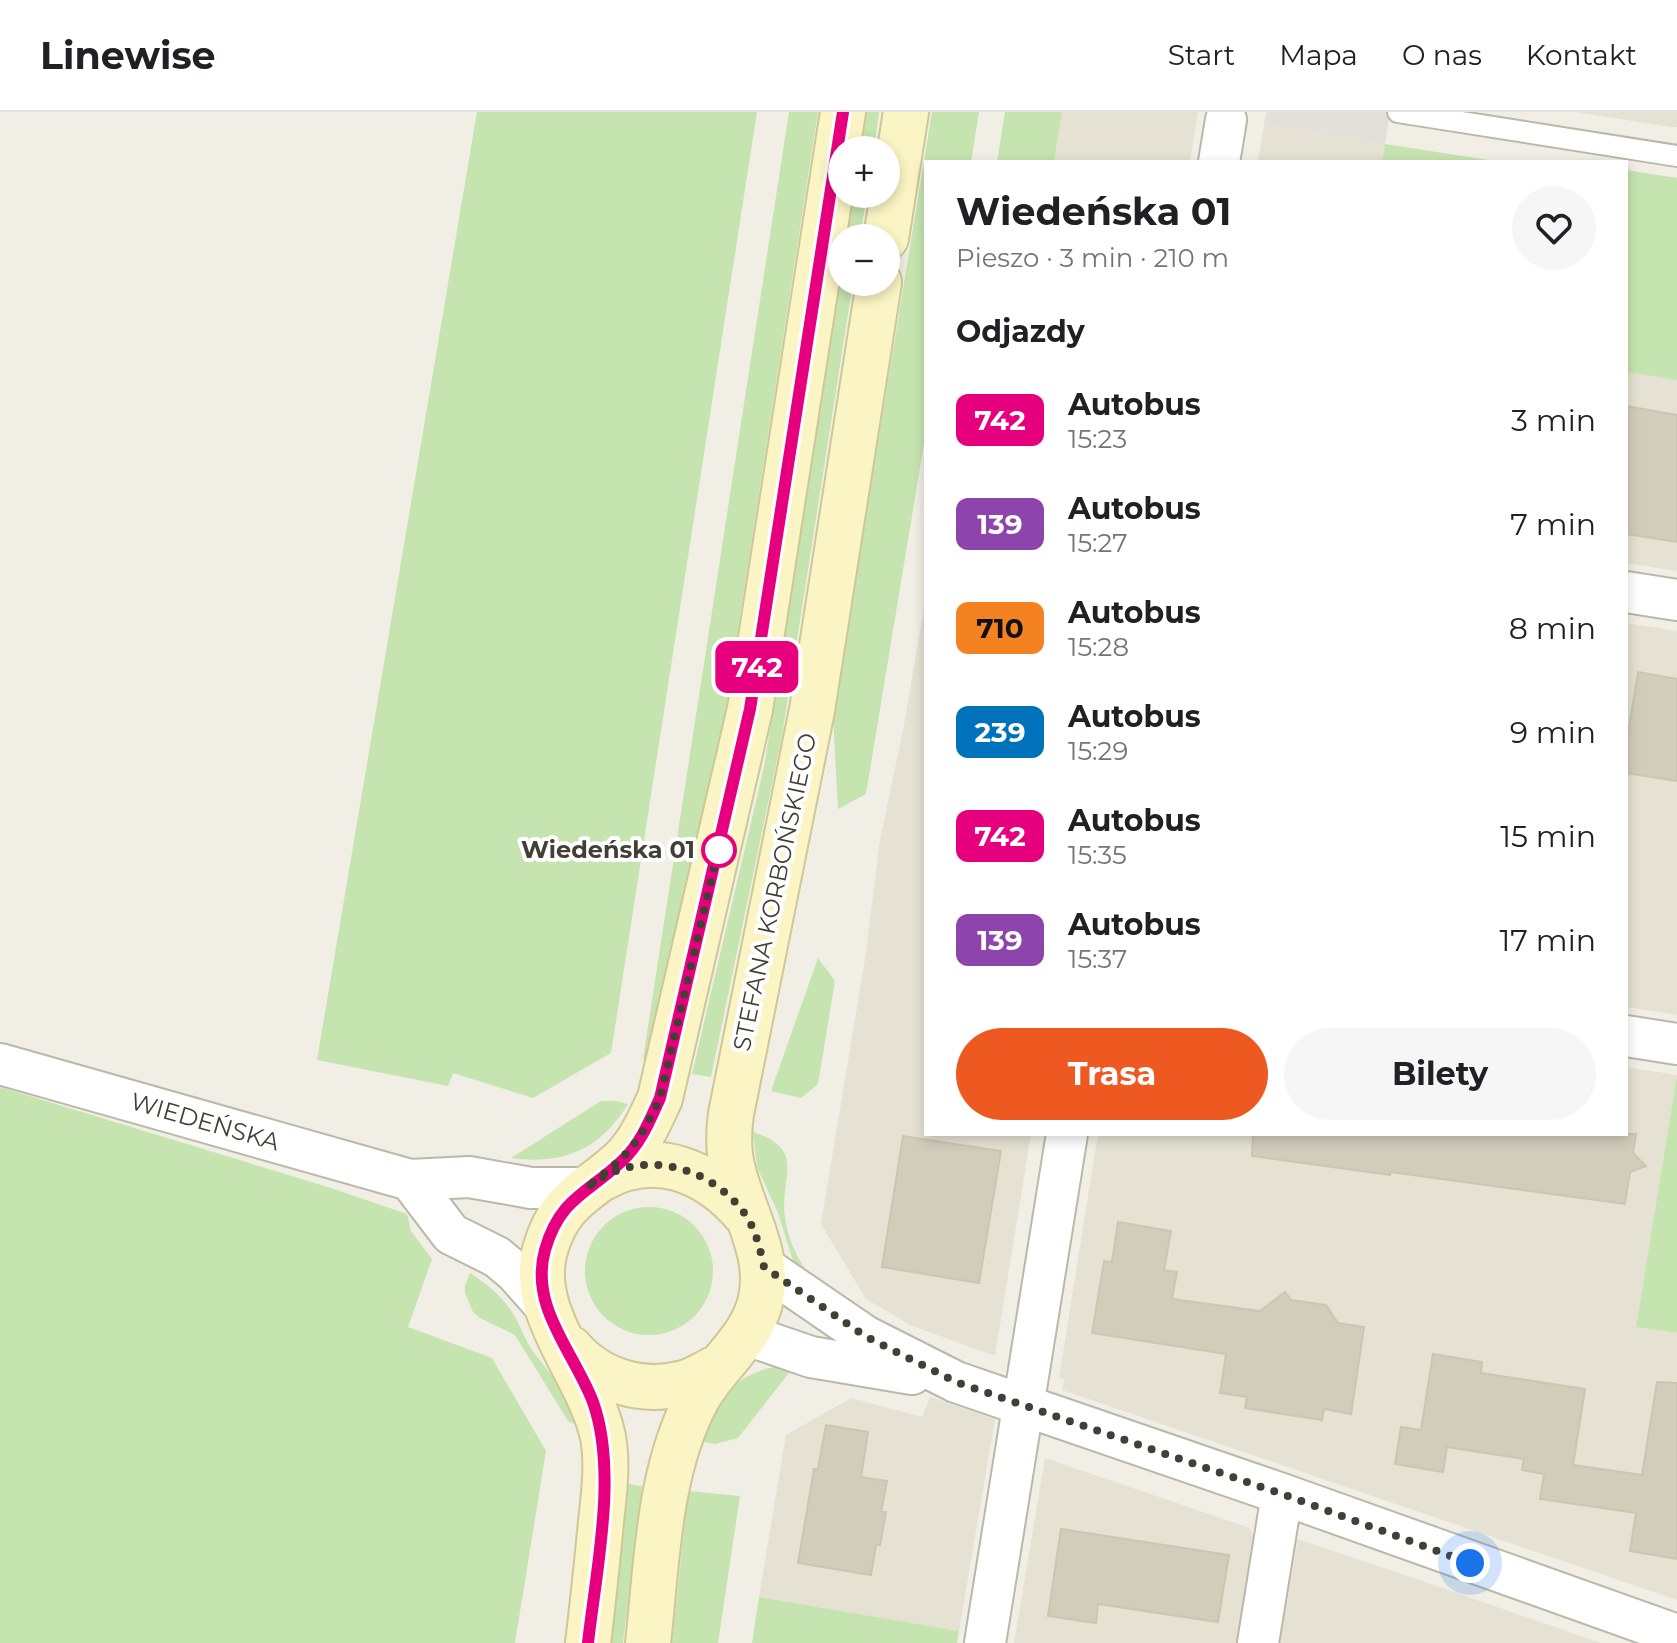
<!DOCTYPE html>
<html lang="pl">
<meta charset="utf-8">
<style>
body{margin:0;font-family:Montserrat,sans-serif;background:#f6f6f6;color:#202124;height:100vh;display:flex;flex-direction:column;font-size:30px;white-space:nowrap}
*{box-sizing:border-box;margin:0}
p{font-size:26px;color:#757577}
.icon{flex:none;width:44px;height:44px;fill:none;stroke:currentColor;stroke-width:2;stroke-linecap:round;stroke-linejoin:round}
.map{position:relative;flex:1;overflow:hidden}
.side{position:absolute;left:924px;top:48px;width:704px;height:976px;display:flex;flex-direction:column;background:#fff;border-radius:0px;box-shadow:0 4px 12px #0003}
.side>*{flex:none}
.badge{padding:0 16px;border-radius:12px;font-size:28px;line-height:52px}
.buttons{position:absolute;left:828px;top:24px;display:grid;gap:16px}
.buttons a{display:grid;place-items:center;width:72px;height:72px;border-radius:50%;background:#fff;box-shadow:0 4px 12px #0003;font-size:40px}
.you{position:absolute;width:40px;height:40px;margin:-20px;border:6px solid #fff;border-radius:50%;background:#1a73e8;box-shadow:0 0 0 12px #1a73e833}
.map>.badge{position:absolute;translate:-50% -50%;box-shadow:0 0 0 4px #fff}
h2{padding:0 32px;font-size:30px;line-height:72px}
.round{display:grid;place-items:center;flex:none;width:84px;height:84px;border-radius:42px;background:#f6f6f6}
.overview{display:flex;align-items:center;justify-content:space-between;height:136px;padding:0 32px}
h1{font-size:38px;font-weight:700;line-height:60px}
.primary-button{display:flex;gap:16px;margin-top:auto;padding:16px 32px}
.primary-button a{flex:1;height:92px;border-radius:48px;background:#ed5920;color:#fff;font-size:32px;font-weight:700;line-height:92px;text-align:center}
.primary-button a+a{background:#f6f6f6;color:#202124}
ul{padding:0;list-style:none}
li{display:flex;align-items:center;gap:24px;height:104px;padding:0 32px}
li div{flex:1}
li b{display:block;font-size:30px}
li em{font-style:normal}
li .badge{min-width:88px;font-weight:700;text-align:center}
header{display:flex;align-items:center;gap:48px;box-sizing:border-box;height:112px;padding:0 40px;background:#fff;border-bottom:2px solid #e0e0e0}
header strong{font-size:38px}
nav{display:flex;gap:44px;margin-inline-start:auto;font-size:28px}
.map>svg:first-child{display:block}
.residential{fill:#e5e2d3}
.industrial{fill:#e3e0da}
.green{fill:#c5e4af}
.building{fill:#d2ccbb;stroke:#ccc5af;stroke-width:2}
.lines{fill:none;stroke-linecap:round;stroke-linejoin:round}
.lane-casing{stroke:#bcb8a8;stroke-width:24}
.street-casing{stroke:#bcb8a8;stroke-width:44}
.secondary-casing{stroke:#cfc797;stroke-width:48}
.lane{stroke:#fff;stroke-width:20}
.street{stroke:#fff;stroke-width:40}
.secondary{stroke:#fbf5c5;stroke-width:44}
.line-casing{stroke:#fff;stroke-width:18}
.line{stroke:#e6007e;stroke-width:12}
.walk{stroke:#433f35;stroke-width:8;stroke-dasharray:0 14.4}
.stop-dot{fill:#fff;stroke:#e6007e;stroke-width:4}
.labels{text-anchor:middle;stroke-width:8;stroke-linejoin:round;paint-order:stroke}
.stop-label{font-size:24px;font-weight:bold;fill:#433f35;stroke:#fff;text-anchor:end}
.street-label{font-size:24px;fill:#433f35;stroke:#fff}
</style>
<header>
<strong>Linewise</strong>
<nav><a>Start</a><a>Mapa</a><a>O nas</a><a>Kontakt</a></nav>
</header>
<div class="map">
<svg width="1677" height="1531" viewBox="0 0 1677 1531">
<rect width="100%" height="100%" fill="#f1efe5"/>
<path class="residential" d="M 1062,0 L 1198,0 L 1190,50 L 1054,50 Z
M 1575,0 L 1677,0 L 1677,15 L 1671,15 Z
M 1264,13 L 1385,32 L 1382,50 L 1258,50 Z
M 1626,260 L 1677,268 L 1677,459 L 1626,451 Z
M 926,484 L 926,1022 L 1031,1022 L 995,1244 L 910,1213 L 866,1187 L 821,1112 L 865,847 L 880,728 L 904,613 Z
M 1626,511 L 1677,519 L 1677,903 L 1626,895 Z
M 1626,955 L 1677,963 L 1636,1215 L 1677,1221 L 1677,1488 L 1062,1278 L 1064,1268 L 1059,1266 L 1098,1022 L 1626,1022 Z
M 930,1285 L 995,1307 L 959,1519 L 759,1485 L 786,1323 L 851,1286 L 922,1305 Z
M 1045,1346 L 1250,1416 L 1257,1431 L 1241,1531 L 1014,1531 Z
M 1298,1427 L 1419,1468 L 1601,1531 L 1280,1531 Z"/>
<path class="industrial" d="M 1266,0 L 1390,0 L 1385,32 L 1264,13 Z"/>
<path class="green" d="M 477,0 L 757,0 L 611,941 L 533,986 L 453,961 L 448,974 L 317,948 Z
M 789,0 L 818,0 L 722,622 L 646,948 L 643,947 Z
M 867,0 L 879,0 L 874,38 L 861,38 Z
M 932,0 L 979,0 L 971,50 L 926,50 L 926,319 L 866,682 L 838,697 L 833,605 Z
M 1005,0 L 1062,0 L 1054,50 L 997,50 Z
M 1385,32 L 1501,50 L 1382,50 Z
M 1626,58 L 1677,66 L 1677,268 L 1626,260 Z
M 854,82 L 867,82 L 860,126 L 847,126 Z
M 842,160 L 842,170 L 853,170 L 782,624 L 711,965 L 692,962 L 764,655 Z
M 818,846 L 835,869 L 818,972 L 801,986 L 771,979 Z
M 1677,963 L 1677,1221 L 1636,1215 Z
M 0,975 L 331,1076 L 407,1102 L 411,1119 L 432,1147 L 408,1215 L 492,1246 L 546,1339 L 515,1531 L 0,1531 Z
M 601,989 L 615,989 L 628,992 C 600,1038 563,1053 511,1046 Z
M 753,1020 C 808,1038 779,1065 785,1106 C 789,1134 803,1156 820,1178 L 794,1152 L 778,1101 L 757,1055 Z
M585 1159a64 64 0 1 1 128 0a64 64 0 1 1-128 0Z
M 470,1161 C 488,1173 504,1185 515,1205 C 521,1215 525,1228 532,1238 C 554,1267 566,1277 577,1313 L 568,1309 L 515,1223 L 480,1206 L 473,1200 L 465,1181 L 465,1173 Z
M 774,1255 L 792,1257 L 738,1326 L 715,1332 L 699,1329 C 715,1292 732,1263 774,1255 Z
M 628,1372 L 642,1374 L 623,1531 L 611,1531 Z
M 688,1379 L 740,1384 L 718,1531 L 672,1531 Z
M 759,1485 L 959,1519 L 957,1531 L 752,1531 Z"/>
<path class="building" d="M 1626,294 L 1677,303 L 1677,430 L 1626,422 Z
M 1638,560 L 1677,567 L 1677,669 L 1626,661 L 1626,634 Z
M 1253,1022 L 1636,1022 L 1633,1041 L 1646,1054 L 1630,1060 L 1625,1092 L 1391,1060 L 1390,1063 L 1252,1044 Z
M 903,1024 L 1001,1039 L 979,1171 L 882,1155 Z
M 1118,1110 L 1171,1119 L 1164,1158 L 1177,1160 L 1172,1187 L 1260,1199 L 1285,1180 L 1291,1188 L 1326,1193 L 1338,1211 L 1364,1215 L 1351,1302 L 1324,1297 L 1322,1308 L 1245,1296 L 1247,1285 L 1220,1281 L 1226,1242 L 1092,1221 L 1104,1149 L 1112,1150 Z
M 1433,1242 L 1482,1250 L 1481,1261 L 1585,1277 L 1573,1353 L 1642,1363 L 1657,1270 L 1677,1271 L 1677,1447 L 1630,1439 L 1636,1401 L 1540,1387 L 1544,1362 L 1522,1358 L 1524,1347 L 1447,1335 L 1443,1360 L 1395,1352 L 1401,1315 L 1421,1318 Z
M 826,1313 L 868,1320 L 861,1365 L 887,1369 L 881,1400 L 886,1400 L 880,1433 L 876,1433 L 871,1463 L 798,1451 L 814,1357 L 818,1357 Z
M 1061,1417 L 1229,1443 L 1218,1510 L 1098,1492 L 1096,1511 L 1048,1504 Z"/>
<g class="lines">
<defs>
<path id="lane" d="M 1398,0 L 1677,44"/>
<path id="street" d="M 1219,50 L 1226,8
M 1626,480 L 1677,488
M 1626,924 L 1677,932
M 0,952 L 410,1068 L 469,1065 L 531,1076 L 586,1076
M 410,1068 L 451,1122 L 497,1145 L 516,1161 L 547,1196
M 764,1155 L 865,1224 L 956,1270 L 1282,1382 L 1677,1523
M 747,1223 L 811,1245 L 912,1262
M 985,1531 L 1067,1022
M 1258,1531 L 1282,1382"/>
<path id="secondary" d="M 886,126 L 906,0
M 601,1067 C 655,1036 708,1059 745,1102
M 570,1236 C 598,1269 642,1282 684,1271 C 696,1268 707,1260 718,1255
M 588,1531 C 593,1491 597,1451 601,1410 C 604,1383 608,1352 603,1325 C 590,1262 527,1202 545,1138 C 560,1085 588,1081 623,1048 C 640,1031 650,1008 660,986 L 750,597 L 843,0
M 648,1531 C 657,1451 658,1360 697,1287 C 716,1252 749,1231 760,1191 C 772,1145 745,1105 734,1062 C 728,1042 728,1023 731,1002 L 812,598 L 879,170"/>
</defs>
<use href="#lane" class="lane-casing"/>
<use href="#street" class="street-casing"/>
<use href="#secondary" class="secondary-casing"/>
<use href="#lane" class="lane"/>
<use href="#street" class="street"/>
<use href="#secondary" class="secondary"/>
</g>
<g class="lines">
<defs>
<path id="line" d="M 588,1531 C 596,1458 618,1360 593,1290 C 574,1240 529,1195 545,1138 C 560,1085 589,1081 623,1048 C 641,1031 650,1008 660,986 L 750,597 L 843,0"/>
</defs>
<use href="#line" class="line-casing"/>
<use href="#line" class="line"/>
<path class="walk" d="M 719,738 L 721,726 L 660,986 C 638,1034 627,1044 586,1076 C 594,1071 603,1064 613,1060 C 662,1041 715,1061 745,1102 C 756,1118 760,1137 764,1155 L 865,1224 L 956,1270 L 1282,1382 L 1470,1451"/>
</g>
<circle class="stop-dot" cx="719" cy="738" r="16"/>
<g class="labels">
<g class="stop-label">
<text x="695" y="746">Wiedeńska 01</text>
</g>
<g class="street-label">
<text transform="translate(775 780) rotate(-78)" y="8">STEFANA KORBOŃSKIEGO</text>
<text transform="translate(205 1010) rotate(16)" y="8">WIEDEŃSKA</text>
</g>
</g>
</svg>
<div class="buttons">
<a>+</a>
<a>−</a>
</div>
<div class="you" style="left:1470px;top:1451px"></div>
<b class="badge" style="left:757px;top:555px;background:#e6007e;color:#fff">742</b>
<section class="side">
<div class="overview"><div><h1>Wiedeńska 01</h1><p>Pieszo · 3 min · 210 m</p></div><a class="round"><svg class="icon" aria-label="heart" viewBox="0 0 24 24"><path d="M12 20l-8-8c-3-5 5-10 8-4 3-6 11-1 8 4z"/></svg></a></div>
<h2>Odjazdy</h2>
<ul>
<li><span class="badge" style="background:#e6007e;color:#fff">742</span><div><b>Autobus</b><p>15:23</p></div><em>3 min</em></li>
<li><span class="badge" style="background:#8e44ad;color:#fff">139</span><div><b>Autobus</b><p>15:27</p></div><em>7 min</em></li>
<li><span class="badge" style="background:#f58220;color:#111">710</span><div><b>Autobus</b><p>15:28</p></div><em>8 min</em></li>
<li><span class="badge" style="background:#0072bc;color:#fff">239</span><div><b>Autobus</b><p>15:29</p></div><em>9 min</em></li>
<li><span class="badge" style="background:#e6007e;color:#fff">742</span><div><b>Autobus</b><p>15:35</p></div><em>15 min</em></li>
<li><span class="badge" style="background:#8e44ad;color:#fff">139</span><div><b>Autobus</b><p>15:37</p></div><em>17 min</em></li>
</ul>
<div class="primary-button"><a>Trasa</a><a>Bilety</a></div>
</section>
</div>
